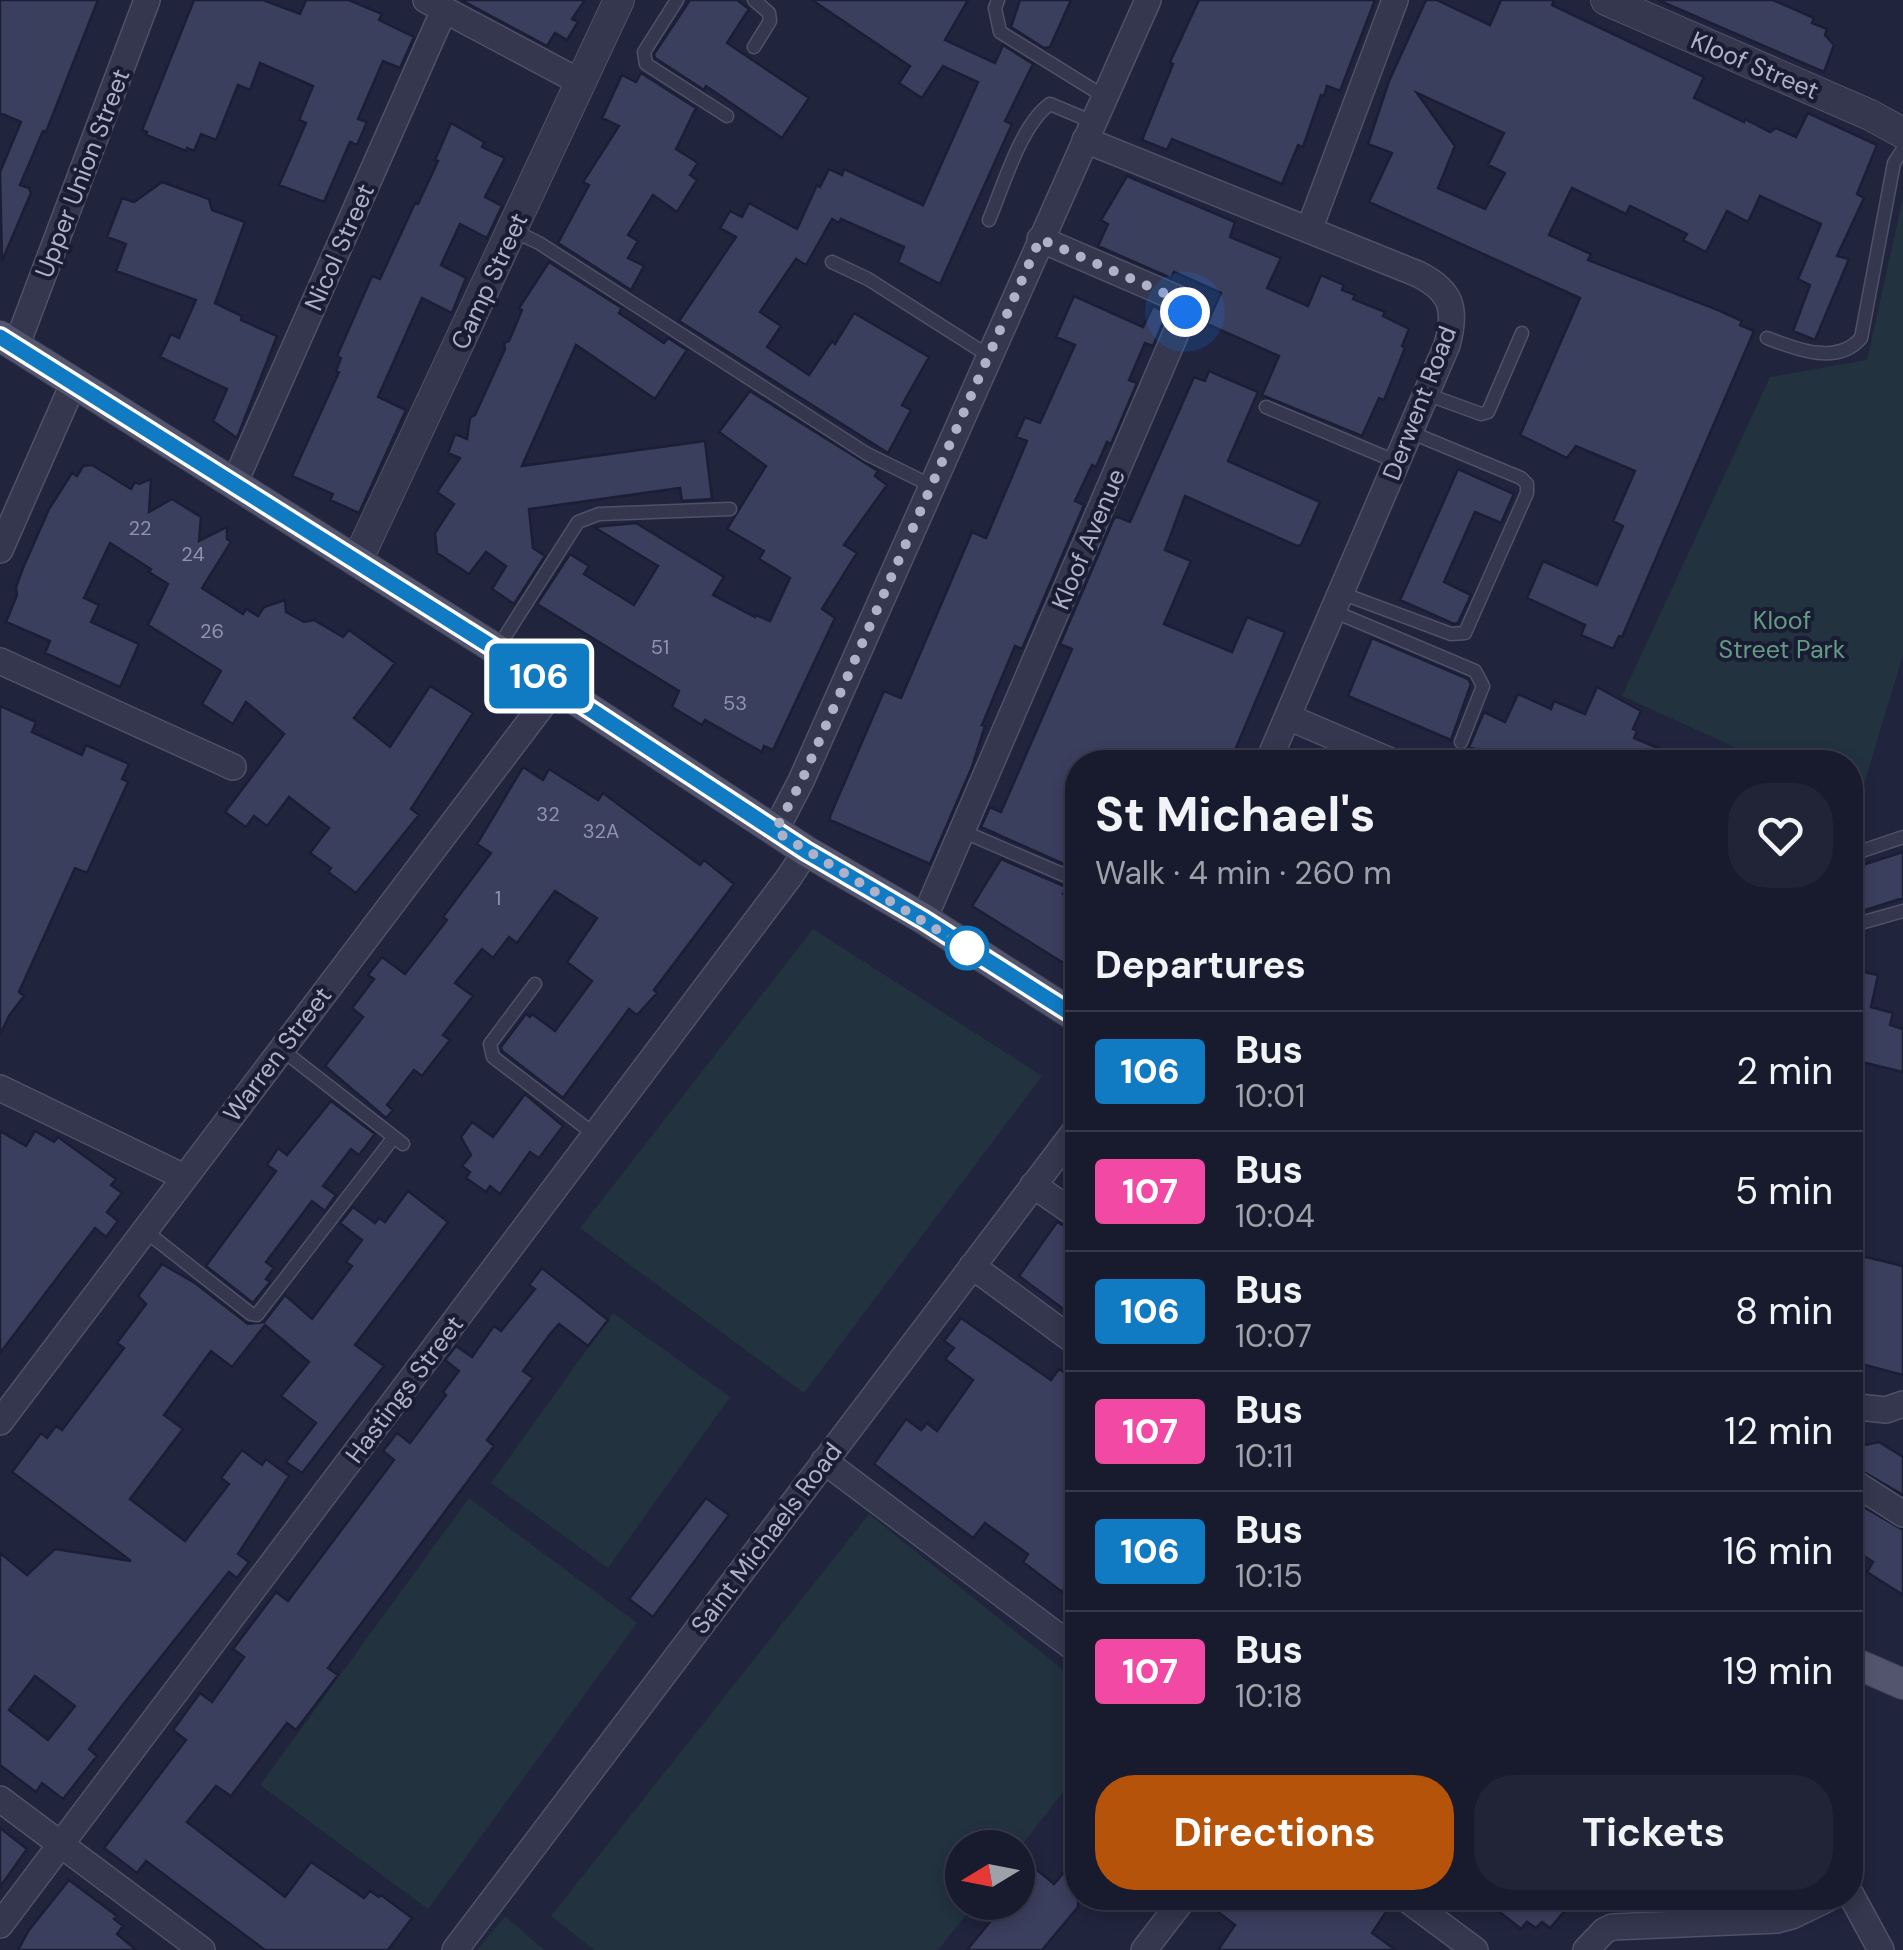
<!DOCTYPE html>
<meta charset="utf-8">
<style>
body{margin:0;font-family:"DM Sans",sans-serif;background:#212436;color:#f1f3f6;height:100vh;display:flex;flex-direction:column;font-size:38px;white-space:nowrap}
*{box-sizing:border-box;margin:0}
p{font-size:32px;color:#9fa1aa}
.icon{flex:none;width:55px;height:55px;fill:none;stroke:currentColor;stroke-width:2;stroke-linecap:round;stroke-linejoin:round}
.map{position:relative;flex:1;overflow:hidden}
.details{position:absolute;left:1065px;top:750px;width:798px;height:1160px;display:flex;flex-direction:column;background:#181b2e;border-radius:40px;box-shadow:0 5px 15px #0003,0 0 0 2px #36394a}
.details>*{flex:none}
.badge{padding:0 20px;border-radius:8px;font-size:35px;line-height:65px}
.needle{width:65px;rotate:260deg}
.fabs{position:absolute;left:945px;top:1830px;display:grid;gap:20px}
.fabs a{display:grid;place-items:center;width:90px;height:90px;border-radius:50%;background:#181b2e;box-shadow:0 5px 15px #0003,0 0 0 2px #36394a;font-size:50px}
.you{position:absolute;width:50px;height:50px;margin:-25px;border:8px solid #fff;border-radius:50%;background:#1a73e8;box-shadow:0 0 0 15px #1a73e833}
.map>.badge{position:absolute;translate:-50% -50%;box-shadow:0 0 0 5px #fff}
h2{padding:0 30px;font-size:38px;line-height:90px}
.round{display:grid;place-items:center;flex:none;width:105px;height:105px;border-radius:40px;background:#212436}
.summary{display:flex;align-items:center;justify-content:space-between;height:170px;padding:0 30px}
h1{font-size:48px;font-weight:700;line-height:75px}
.button{display:flex;gap:20px;margin-top:auto;padding:20px 30px}
.button a{flex:1;height:115px;border-radius:40px;background:#b45309;color:#fff;font-size:40px;font-weight:700;line-height:115px;text-align:center}
.button a+a{background:#212436;color:#f1f3f6}
ul{padding:0;list-style:none}
li{display:flex;align-items:center;gap:30px;height:120px;padding:0 30px;border-top:2px solid #36394a}
li div{flex:1}
li b{display:block;font-size:38px}
li em{font-style:normal}
li .badge{min-width:110px;font-weight:700;text-align:center}
.map>svg:first-child{display:block}
.green{fill:#22323e}
.building{fill:#3b3f5e;stroke:#1b1e34;stroke-width:2.5;fill-rule:evenodd}
.lines{fill:none;stroke-linecap:round;stroke-linejoin:round}
.service-casing{stroke:#4f5168;stroke-width:15}
.minor-casing{stroke:#4f5168;stroke-width:28}
.tertiary-casing{stroke:#4f5168;stroke-width:32}
.primary-casing{stroke:#3d4056;stroke-width:32}
.service{stroke:#34374d;stroke-width:12}
.minor{stroke:#34374d;stroke-width:25}
.tertiary{stroke:#34374d;stroke-width:30}
.primary{stroke:#52556d;stroke-width:30}
.line-casing{stroke:#fff;stroke-width:22}
.line{stroke:#107ac3;stroke-width:15}
.walk{stroke:#afb1c9;stroke-width:10;stroke-dasharray:0 18}
.stop-dot{fill:#fff;stroke:#107ac3;stroke-width:5}
.labels{text-anchor:middle;stroke-width:8;stroke-linejoin:round;paint-order:stroke}
.number-label{font-size:20px;fill:#9294ae}
.street-label{font-size:25px;fill:#afb1c9;stroke:#191c32}
.park-label{font-size:25px;fill:#639c82;stroke:#191c32}
</style>
<div class="map">
<svg width="1903" height="1950" viewBox="0 0 1903 1950">
<rect width="100%" height="100%" fill="#20243d"/>
<path class="green" d="M 1903,197 L 1903,655 L 1858,804 L 1850,801 L 1850,762 L 1767,762 L 1622,696 L 1770,377 L 1867,360 Z
M 813,929 L 1042,1076 L 804,1393 L 580,1228 Z
M 613,1313 L 730,1397 L 608,1568 L 491,1483 Z
M 469,1498 L 637,1623 L 428,1909 L 260,1785 Z
M 869,1514 L 1077,1681 L 1077,1774 L 1018,1850 L 962,1848 L 962,1902 L 976,1903 L 938,1950 L 594,1950 L 551,1916 Z
M 505,1916 L 544,1950 L 477,1950 Z"/>
<path class="building" d="M 0,0 L 98,0 L 46,132 L 43,131 L 20,185 L 29,188 L 31,193 L 2,261 L 0,172 L 21,122 L 0,113 Z
M 194,0 L 263,0 L 300,14 L 306,0 L 349,0 L 382,14 L 379,20 L 414,37 L 400,68 L 383,61 L 358,119 L 367,122 L 357,145 L 350,142 L 324,202 L 279,185 L 306,123 L 299,120 L 313,86 L 260,63 L 250,90 L 238,85 L 216,140 L 201,134 L 194,151 L 187,148 L 186,151 L 146,135 L 147,132 L 142,130 Z
M 461,0 L 585,0 L 572,19 L 578,22 L 567,40 L 555,33 L 547,46 Z
M 690,0 L 737,0 L 749,9 L 727,43 L 809,98 L 782,138 L 706,86 L 704,90 L 655,58 L 654,54 Z
M 812,0 L 968,0 L 945,40 L 995,63 L 1003,45 L 1033,64 L 1005,121 L 1012,124 L 940,284 L 898,262 L 904,247 L 841,219 L 839,223 L 832,219 L 806,265 L 796,259 L 760,312 L 781,326 L 767,347 L 809,375 L 832,341 L 835,344 L 854,313 L 929,357 L 902,405 L 911,410 L 888,453 L 679,321 L 736,237 L 720,228 L 730,211 L 742,217 L 749,203 L 797,229 L 817,185 L 820,187 L 829,169 L 842,175 L 844,169 L 923,205 L 978,82 L 943,66 L 922,98 L 899,83 L 910,66 Z
M 1020,0 L 1071,0 L 1050,47 L 1044,48 L 1011,27 Z
M 1199,0 L 1375,0 L 1340,91 L 1327,86 L 1324,96 L 1321,95 L 1303,147 L 1298,145 L 1282,184 L 1172,139 L 1167,150 L 1142,140 L 1173,64 L 1170,62 Z
M 1426,0 L 1437,0 L 1490,25 L 1501,0 L 1554,0 L 1552,5 L 1704,77 L 1694,98 L 1744,122 L 1745,119 L 1770,132 L 1776,128 L 1796,137 L 1808,113 L 1877,145 L 1857,194 L 1864,198 L 1837,256 L 1849,259 L 1815,340 L 1793,331 L 1810,285 L 1798,279 L 1821,224 L 1760,196 L 1748,222 L 1727,211 L 1706,252 L 1683,240 L 1687,234 L 1630,206 L 1626,214 L 1572,188 L 1549,235 L 1591,254 L 1588,260 L 1718,310 L 1742,321 L 1740,325 L 1754,331 L 1622,637 L 1619,636 L 1613,649 L 1581,635 L 1585,625 L 1527,598 L 1543,561 L 1597,585 L 1623,526 L 1613,521 L 1635,471 L 1576,446 L 1567,458 L 1520,435 L 1580,298 L 1369,202 L 1392,153 L 1368,144 L 1389,81 ZM 1417,93 L 1504,133 L 1488,165 L 1505,173 L 1485,209 L 1438,188 L 1455,146 Z
M 1658,0 L 1773,0 L 1814,18 L 1812,23 L 1827,29 L 1825,35 L 1834,45 L 1824,72 Z
M 641,73 L 696,108 L 676,149 L 698,163 L 690,175 L 697,180 L 677,212 L 653,195 L 628,235 L 638,241 L 628,258 L 644,266 L 631,290 L 558,243 L 589,185 L 583,182 L 619,126 L 602,118 L 622,75 L 636,82 Z
M 451,123 L 484,142 L 482,147 L 505,158 L 485,197 L 502,206 L 487,238 L 460,224 L 441,265 L 466,278 L 452,313 L 422,298 L 378,397 L 406,410 L 359,513 L 330,500 L 333,494 L 292,476 L 339,372 L 336,371 L 341,358 L 337,356 L 372,276 L 380,279 L 415,203 L 418,204 L 438,161 L 435,160 Z
M 1127,176 L 1235,222 L 1230,237 L 1281,258 L 1267,288 L 1308,306 L 1321,275 L 1344,285 L 1342,290 L 1355,295 L 1353,299 L 1385,312 L 1383,316 L 1409,329 L 1402,346 L 1405,348 L 1384,400 L 1379,398 L 1362,436 L 1262,395 L 1279,356 L 1207,324 L 1221,293 L 1174,272 L 1171,278 L 1098,246 L 1108,224 L 1101,220 Z
M 162,182 L 209,199 L 212,210 L 245,222 L 215,303 L 242,316 L 241,320 L 277,336 L 237,438 L 213,421 L 227,389 L 160,357 L 171,334 L 179,338 L 196,300 L 116,271 L 126,244 L 107,237 L 122,198 L 134,202 Z
M 549,262 L 622,308 L 619,313 L 664,343 L 668,338 L 687,350 L 655,399 L 576,345 L 522,466 L 705,441 L 712,499 L 682,501 L 680,488 L 529,509 L 533,548 L 545,556 L 514,604 L 492,589 L 506,566 L 486,552 L 469,574 L 437,553 L 435,533 L 454,504 L 437,492 L 460,458 L 448,453 L 455,434 L 467,439 L 470,418 L 475,415 L 505,349 L 504,343 L 509,341 L 522,310 L 519,308 Z
M 1074,296 L 1143,327 L 1153,306 L 1167,313 L 1153,346 L 1145,343 L 1129,380 L 1137,383 L 1111,444 L 1107,442 L 1096,467 L 1092,465 L 1075,501 L 1084,505 L 1022,649 L 1015,646 L 982,725 L 985,726 L 972,767 L 930,864 L 830,820 L 830,816 L 884,691 L 901,698 L 972,532 L 986,538 L 1027,441 L 1016,437 L 1025,417 L 1040,423 L 1075,345 L 1056,337 Z
M 1209,371 L 1258,392 L 1228,461 L 1320,502 L 1301,545 L 1297,546 L 1185,496 L 1165,550 L 1191,561 L 1164,624 L 1232,652 L 1247,617 L 1285,632 L 1230,762 L 1078,762 L 1078,862 L 1075,869 L 981,827 L 990,807 L 1001,812 L 1062,672 L 1072,649 L 1060,644 L 1114,518 L 1118,517 L 1130,522 L 1194,377 L 1205,381 Z
M 750,391 L 878,471 L 875,476 L 887,485 L 844,545 L 857,553 L 822,609 L 835,618 L 773,750 L 764,746 L 762,752 L 705,720 L 702,725 L 672,707 L 679,691 L 537,604 L 570,554 L 589,566 L 584,574 L 634,605 L 658,566 L 594,527 L 636,523 L 724,577 L 713,595 L 755,617 L 756,615 L 770,621 L 790,578 L 759,559 L 764,551 L 727,529 L 766,466 L 719,432 Z
M 92,465 L 131,489 L 135,482 L 139,484 L 151,479 L 149,512 L 172,499 L 201,517 L 199,541 L 227,527 L 227,539 L 231,542 L 202,588 L 243,614 L 246,609 L 258,616 L 264,607 L 285,600 L 286,612 L 304,622 L 314,620 L 343,637 L 349,630 L 395,663 L 354,718 L 390,747 L 430,686 L 473,713 L 411,809 L 419,815 L 356,893 L 328,872 L 331,868 L 310,853 L 329,828 L 289,797 L 267,826 L 254,816 L 246,827 L 225,812 L 284,734 L 246,702 L 233,724 L 202,704 L 221,671 L 148,625 L 168,584 L 149,572 L 151,569 L 110,543 L 84,598 L 99,605 L 91,622 L 139,644 L 120,687 L 45,653 L 50,641 L 6,622 L 17,595 L 16,587 L 23,568 L 49,509 L 72,473 L 77,476 L 83,466 Z
M 1458,469 L 1514,494 L 1501,523 L 1475,512 L 1444,582 L 1471,595 L 1458,623 L 1454,624 L 1400,600 Z
M 1372,638 L 1468,679 L 1471,684 L 1451,740 L 1348,696 Z
M 1597,687 L 1641,711 L 1633,729 L 1637,731 L 1634,738 L 1692,762 L 1507,762 L 1469,747 L 1484,712 L 1505,722 L 1518,694 L 1551,709 L 1554,701 L 1585,714 Z
M 0,706 L 36,722 L 32,732 L 82,755 L 86,745 L 129,764 L 122,779 L 128,782 L 87,873 L 75,868 L 19,992 L 24,996 L 9,1016 L 0,1035 Z
M 523,767 L 543,780 L 549,769 L 598,800 L 603,793 L 700,865 L 704,860 L 734,884 L 654,990 L 657,993 L 637,1015 L 629,1009 L 563,1098 L 502,1051 L 501,1047 L 526,1014 L 530,1017 L 532,1014 L 555,1031 L 592,981 L 567,962 L 597,918 L 555,891 L 517,943 L 509,937 L 493,958 L 482,949 L 455,983 L 473,996 L 443,1035 L 450,1040 L 422,1076 L 414,1070 L 387,1105 L 393,1110 L 386,1118 L 325,1066 L 363,1017 L 352,1008 L 374,979 L 368,975 L 382,957 L 405,974 L 447,920 L 443,917 L 491,853 L 477,844 Z
M 1903,852 L 1903,898 L 1850,915 L 1850,869 Z
M 1001,859 L 1066,887 L 1063,894 L 1078,903 L 1078,972 L 972,906 Z
M 1850,969 L 1878,975 L 1871,1007 L 1893,1013 L 1890,1025 L 1903,1029 L 1903,1072 L 1850,1059 Z
M 525,1094 L 563,1126 L 539,1158 L 530,1152 L 500,1194 L 490,1186 L 486,1192 L 466,1178 L 470,1172 L 462,1166 L 471,1155 L 461,1137 L 472,1122 L 493,1137 Z
M 331,1101 L 375,1134 L 359,1155 L 351,1149 L 323,1186 L 336,1195 L 325,1211 L 312,1201 L 266,1262 L 274,1268 L 266,1279 L 270,1282 L 253,1303 L 206,1266 L 276,1171 L 267,1165 L 278,1148 L 287,1155 Z
M 0,1131 L 26,1146 L 35,1131 L 54,1142 L 58,1137 L 116,1179 L 111,1185 L 122,1193 L 107,1212 L 118,1221 L 106,1237 L 95,1228 L 0,1353 Z
M 408,1191 L 448,1222 L 355,1345 L 384,1366 L 302,1473 L 286,1462 L 316,1423 L 281,1396 L 309,1362 L 265,1325 L 232,1367 L 211,1351 L 164,1415 L 183,1429 L 130,1499 L 185,1541 L 229,1484 L 221,1478 L 242,1450 L 262,1465 L 266,1459 L 289,1476 L 238,1554 L 249,1562 L 237,1578 L 229,1572 L 129,1697 L 89,1749 L 97,1756 L 63,1799 L 42,1783 L 36,1792 L 0,1765 L 0,1553 L 27,1575 L 55,1549 L 131,1561 L 12,1472 L 41,1433 L 47,1438 L 56,1426 L 62,1430 L 124,1348 L 117,1343 L 146,1304 L 138,1296 L 162,1264 L 195,1283 L 248,1324 L 264,1322 L 285,1295 L 312,1319 L 352,1266 L 346,1262 L 362,1240 L 340,1223 L 353,1207 L 375,1223 L 379,1218 L 385,1222 ZM 35,1676 L 75,1706 L 48,1740 L 9,1710 Z
M 1057,1222 L 1078,1232 L 1078,1320 L 1019,1276 Z
M 1866,1257 L 1903,1266 L 1903,1375 L 1850,1361 L 1850,1280 L 1854,1262 Z
M 542,1268 L 608,1320 L 588,1346 L 559,1324 L 550,1334 L 523,1371 L 533,1378 L 487,1440 L 494,1446 L 328,1668 L 338,1675 L 296,1730 L 287,1723 L 231,1796 L 216,1786 L 187,1822 L 285,1897 L 311,1862 L 364,1898 L 370,1891 L 379,1897 L 381,1895 L 412,1918 L 388,1950 L 265,1950 L 146,1861 L 137,1873 L 104,1848 L 186,1740 L 173,1730 L 200,1693 L 212,1702 L 244,1657 L 233,1649 L 276,1592 L 288,1601 L 394,1460 L 383,1451 L 397,1433 L 410,1443 L 446,1395 L 443,1392 L 459,1371 L 445,1360 L 456,1346 L 472,1357 L 494,1326 L 501,1331 L 535,1289 L 529,1285 Z
M 961,1318 L 1051,1380 L 1059,1369 L 1078,1382 L 1078,1571 L 1062,1592 L 1023,1562 L 1028,1554 L 985,1523 L 973,1538 L 874,1464 L 906,1419 L 921,1430 L 927,1423 L 937,1431 L 973,1380 L 945,1359 L 954,1348 L 944,1341 Z
M 1879,1442 L 1903,1457 L 1903,1495 L 1850,1464 L 1850,1448 Z
M 706,1498 L 729,1515 L 653,1617 L 629,1599 Z
M 1850,1499 L 1903,1530 L 1903,1595 L 1867,1572 L 1873,1562 L 1850,1547 Z
M 0,1828 L 27,1849 L 0,1887 Z
M 1078,1856 L 1078,1907 L 1042,1950 L 967,1950 L 994,1917 L 975,1902 L 1018,1902 L 1018,1888 L 1032,1871 L 1036,1869 L 1054,1884 Z
M 69,1880 L 117,1916 L 114,1919 L 123,1926 L 117,1934 L 136,1950 L 18,1950 L 29,1930 Z
M 1200,1898 L 1365,1898 L 1386,1912 L 1372,1933 L 1396,1950 L 1218,1950 L 1235,1925 Z
M 1482,1898 L 1576,1898 L 1550,1928 L 1542,1922 L 1536,1928 L 1527,1922 L 1521,1929 Z"/>
<g class="lines">
<defs>
<path id="service" d="M 677,0 L 644,52 L 646,64 L 727,116
M 998,0 L 995,8 L 1000,32 L 1105,97
M 754,47 L 770,21 L 769,13 L 754,0
M 989,220 C 1003,187 1021,124 1050,104 L 1093,122
M 514,231 L 539,243 L 867,454 L 932,486
M 832,262 L 868,279 L 989,356
M 1767,338 C 1796,349 1837,366 1861,338 L 1894,163 L 1903,149
M 1426,394 L 1481,414 L 1488,412 L 1522,333
M 1266,407 L 1397,462
M 1341,593 L 1451,634 L 1465,633 L 1527,493 L 1527,484 L 1521,478 L 1410,432
M 1333,611 L 1475,671 L 1483,686 L 1461,742
M 497,649 L 578,522 L 599,514 L 730,509
M 962,831 L 1078,881
M 1850,855 L 1903,837
M 1850,926 L 1903,911
M 535,984 L 490,1044 L 493,1057 L 594,1134
M 281,1049 L 403,1144
M 144,1230 L 251,1314 L 257,1315 L 394,1137"/>
<path id="minor" d="M 426,0 L 580,82
M 1085,140 L 1418,274 C 1452,291 1457,309 1447,345 L 1268,762
M 1309,230 L 1395,0
M 16,347 L 147,0
M 234,484 L 444,10
M 0,550 L 74,382
M 0,661 L 233,767
M 1288,717 L 1393,762
M 775,831 L 801,781 L 1148,0
M 924,919 L 1185,312 L 1181,300 L 1040,239
M 0,1088 L 184,1177
M 1033,1185 L 1078,1216
M 972,1266 L 1078,1344
M 1850,1406 L 1886,1410 L 1903,1404
M 0,1422 L 556,687
M 824,1461 L 1078,1651
M 1850,1480 L 1903,1514
M 0,1799 L 202,1950
M 1850,1893 L 1881,1950
M 1405,1898 L 1475,1950
M 0,1925 L 790,876 L 806,851
M 455,1950 L 1078,1127
M 1144,1950 L 1184,1898
M 1586,1950 L 1604,1931 L 1612,1927 L 1777,1920 L 1792,1916 L 1829,1898"/>
<path id="tertiary" d="M 1606,0 L 1870,115 L 1903,133
M 357,561 L 619,0"/>
<path id="primary" d="M 0,336 L 556,687 L 806,851 L 924,919 L 1078,1018
M 1850,1661 L 1903,1684"/>
</defs>
<use href="#service" class="service-casing"/>
<use href="#minor" class="minor-casing"/>
<use href="#tertiary" class="tertiary-casing"/>
<use href="#primary" class="primary-casing"/>
<use href="#service" class="service"/>
<use href="#minor" class="minor"/>
<use href="#tertiary" class="tertiary"/>
<use href="#primary" class="primary"/>
</g>
<g class="lines">
<defs>
<path id="line" d="M 0,337 L 556,687 L 806,851 L 924,920 L 1078,1018"/>
</defs>
<use href="#line" class="line-casing"/>
<use href="#line" class="line"/>
<path class="walk" d="M 967,948 L 775,831 L 802,780 L 1040,239 L 1180,300 L 1185,312"/>
</g>
<circle class="stop-dot" cx="967" cy="948" r="20"/>
<g class="labels">
<g class="number-label">
<text x="140" y="535">22</text>
<text x="193" y="561">24</text>
<text x="212" y="638">26</text>
<text x="660" y="654">51</text>
<text x="735" y="710">53</text>
<text x="548" y="821">32</text>
<text x="601" y="838">32A</text>
<text x="498" y="905">1</text>
</g>
<g class="street-label">
<text transform="translate(1755 65) rotate(23)" y="9">Kloof Street</text>
<text transform="translate(82 173) rotate(-69)" y="9">Upper Union Street</text>
<text transform="translate(339 247) rotate(-66)" y="9">Nicol Street</text>
<text transform="translate(489 281) rotate(-65)" y="9">Camp Street</text>
<text transform="translate(1419 403) rotate(-69)" y="9">Derwent Road</text>
<text transform="translate(1088 539) rotate(-67)" y="9">Kloof Avenue</text>
<text transform="translate(277 1054) rotate(-53)" y="9">Warren Street</text>
<text transform="translate(404 1389) rotate(-53)" y="9">Hastings Street</text>
<text transform="translate(766 1538) rotate(-53)" y="9">Saint Michaels Road</text>
</g>
<g class="park-label">
<text x="1782" y="629">Kloof<tspan x="1782" dy="29">Street Park</tspan></text>
</g>
</g>
</svg>
<div class="fabs">
<a><svg class="needle" viewBox="-14 -14 28 28"><path d="M0-13l5 13h-10z" fill="#e53935"/><path d="M0 13l5-13h-10z" fill="#9fa1aa"/></svg></a>
</div>
<div class="you" style="left:1185px;top:312px"></div>
<b class="badge" style="left:539px;top:676px;background:#107ac3;color:#fff">106</b>
<section class="details">
<div class="summary"><div><h1>St Michael's</h1><p>Walk · 4 min · 260 m</p></div><a class="round"><svg class="icon" aria-label="heart" viewBox="0 0 24 24"><path d="M12 20l-8-8c-3-5 5-10 8-4 3-6 11-1 8 4z"/></svg></a></div>
<h2>Departures</h2>
<ul>
<li><span class="badge" style="background:#107ac3;color:#fff">106</span><div><b>Bus</b><p>10:01</p></div><em>2 min</em></li>
<li><span class="badge" style="background:#f24aa4;color:#fff">107</span><div><b>Bus</b><p>10:04</p></div><em>5 min</em></li>
<li><span class="badge" style="background:#107ac3;color:#fff">106</span><div><b>Bus</b><p>10:07</p></div><em>8 min</em></li>
<li><span class="badge" style="background:#f24aa4;color:#fff">107</span><div><b>Bus</b><p>10:11</p></div><em>12 min</em></li>
<li><span class="badge" style="background:#107ac3;color:#fff">106</span><div><b>Bus</b><p>10:15</p></div><em>16 min</em></li>
<li><span class="badge" style="background:#f24aa4;color:#fff">107</span><div><b>Bus</b><p>10:18</p></div><em>19 min</em></li>
</ul>
<div class="button"><a>Directions</a><a>Tickets</a></div>
</section>
</div>
